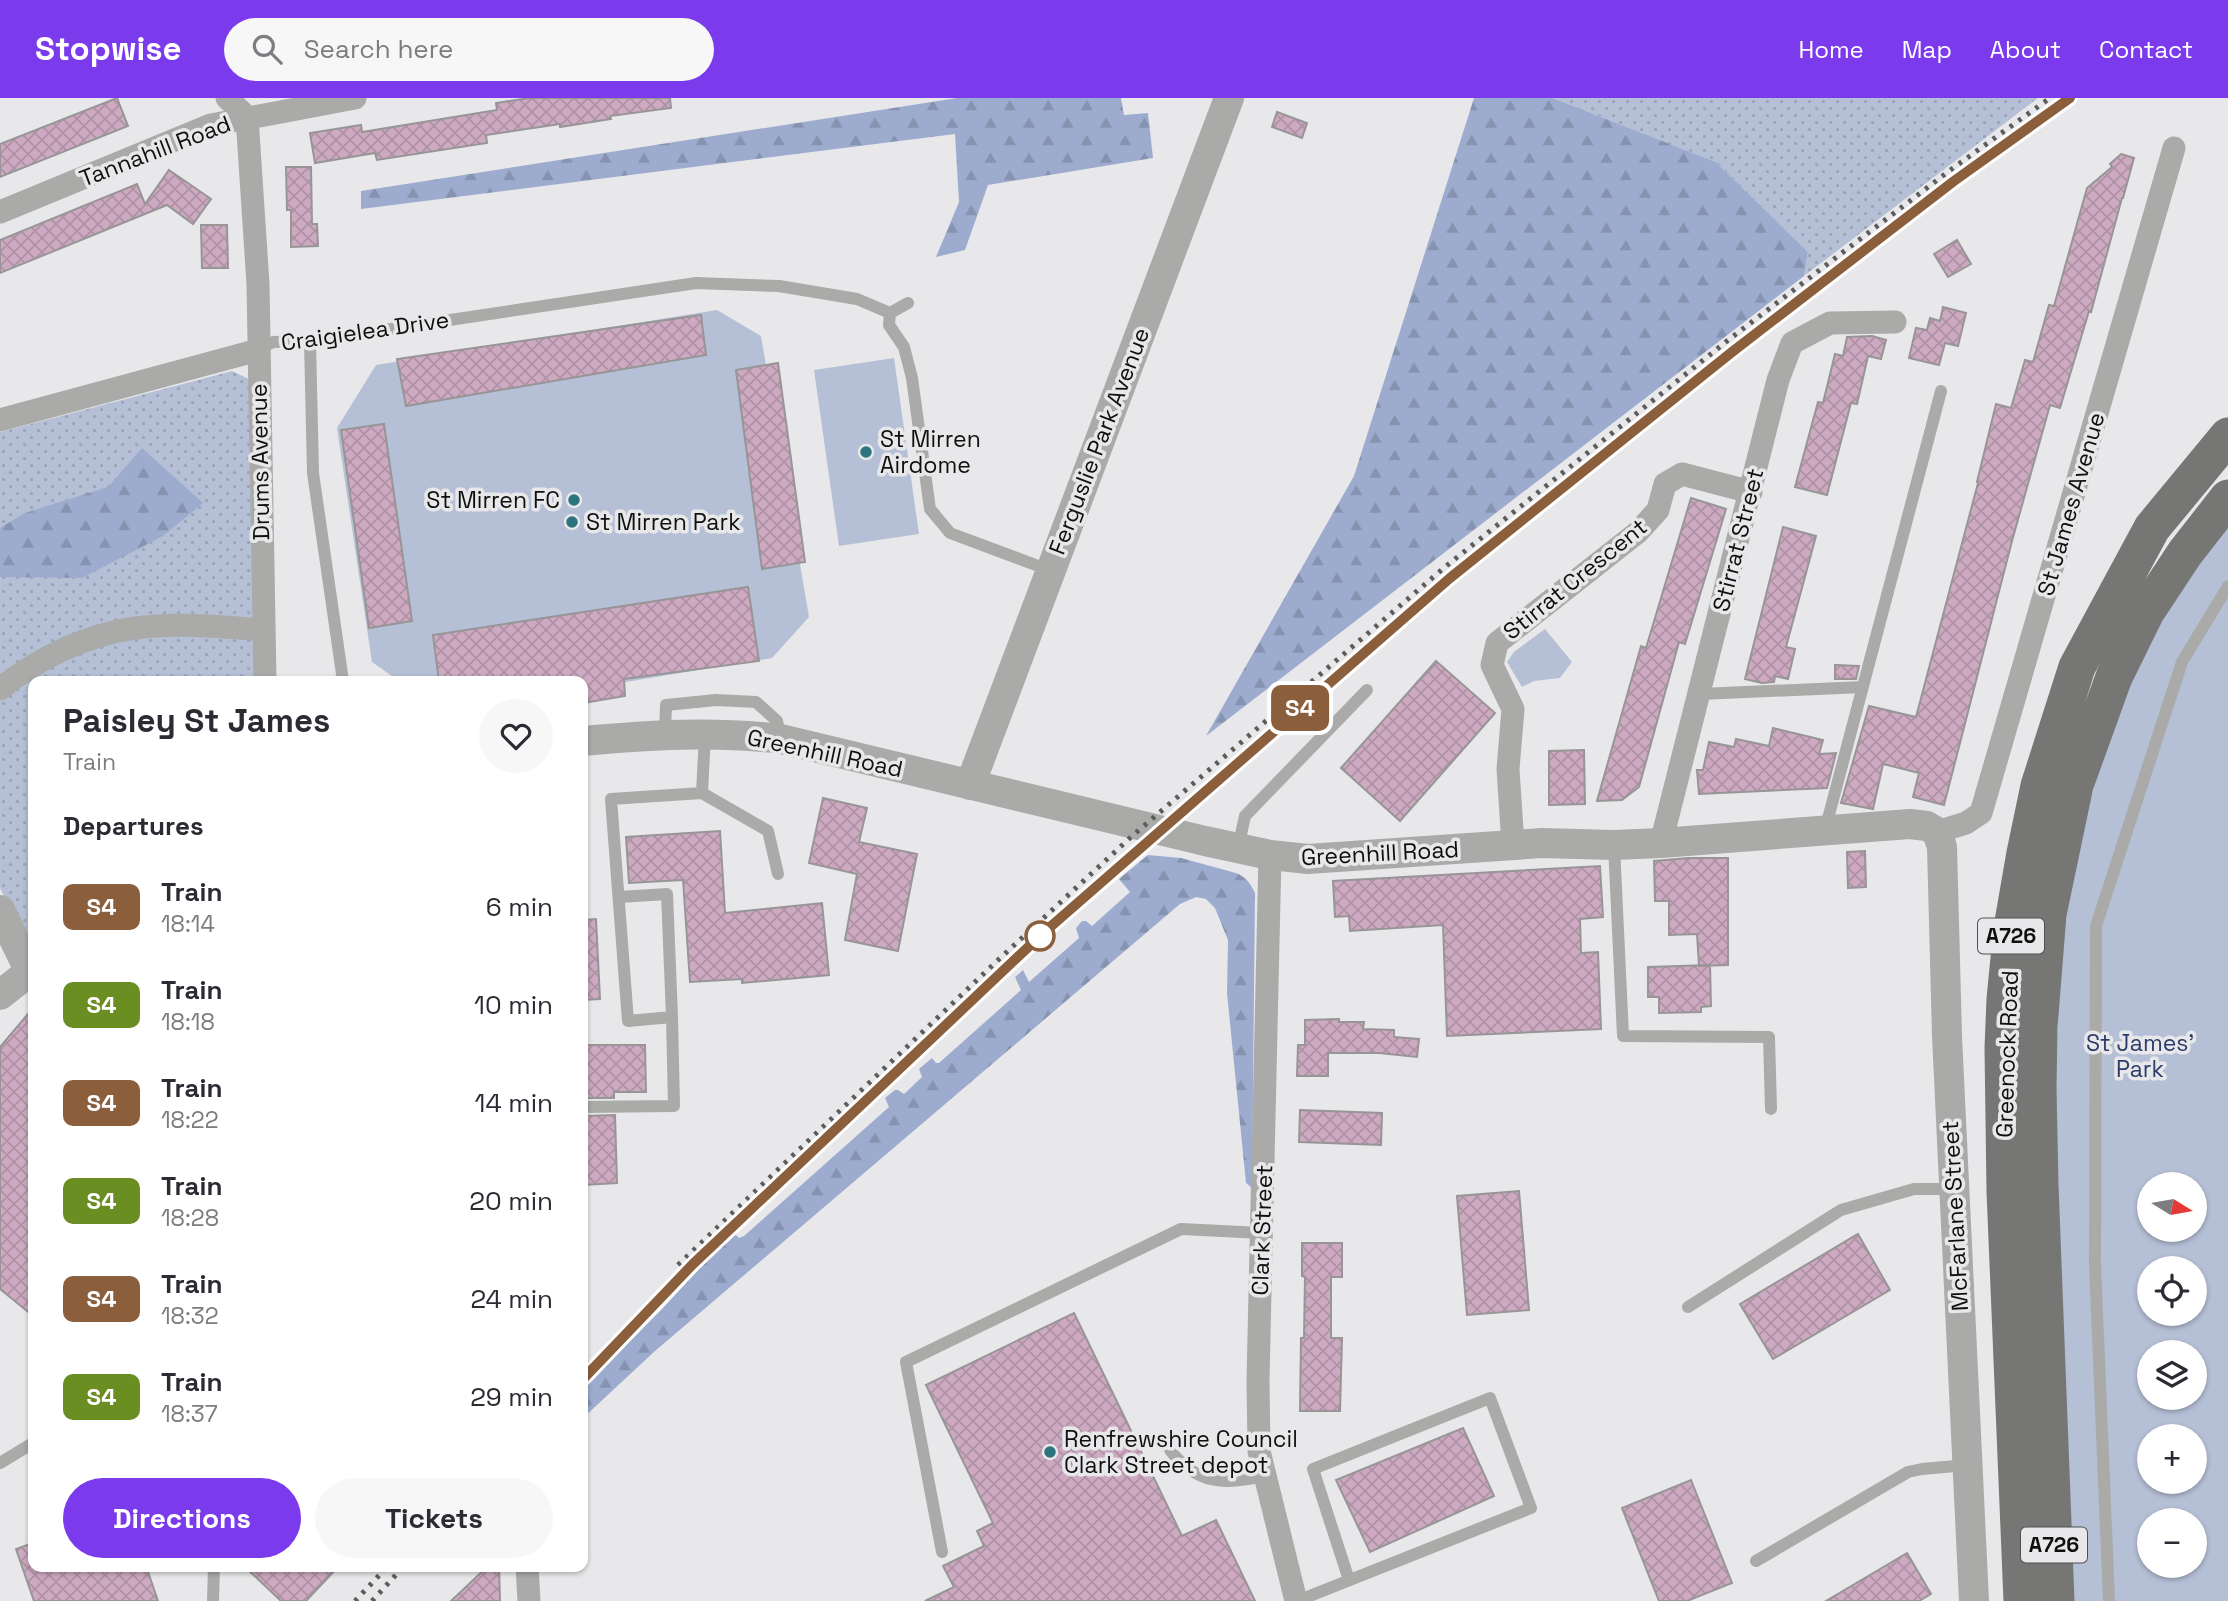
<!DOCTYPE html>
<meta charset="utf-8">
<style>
body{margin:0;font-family:"Space Grotesk",sans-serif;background:#f7f7f7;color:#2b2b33;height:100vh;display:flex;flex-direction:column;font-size:26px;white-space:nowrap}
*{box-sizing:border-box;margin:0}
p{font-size:23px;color:#7c7c81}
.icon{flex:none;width:38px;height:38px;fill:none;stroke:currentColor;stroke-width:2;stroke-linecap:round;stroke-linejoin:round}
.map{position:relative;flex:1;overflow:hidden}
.sheet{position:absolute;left:28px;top:578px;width:560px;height:896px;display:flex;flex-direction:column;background:#fff;border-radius:14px;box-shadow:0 2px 5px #0004}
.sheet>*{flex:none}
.badge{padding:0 14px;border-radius:10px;font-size:24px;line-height:46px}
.needle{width:46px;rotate:101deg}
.controls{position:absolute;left:2137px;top:1074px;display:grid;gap:14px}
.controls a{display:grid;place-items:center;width:70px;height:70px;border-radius:50%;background:#fff;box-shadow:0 2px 5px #0004;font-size:35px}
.map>.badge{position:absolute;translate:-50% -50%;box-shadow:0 0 0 4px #fff}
h2{padding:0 35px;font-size:26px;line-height:63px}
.round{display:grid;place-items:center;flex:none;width:74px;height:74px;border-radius:37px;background:#f7f7f7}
.overview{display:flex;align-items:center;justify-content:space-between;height:119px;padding:0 35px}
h1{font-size:33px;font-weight:600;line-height:52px}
.action{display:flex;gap:14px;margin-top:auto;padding:14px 35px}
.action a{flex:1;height:80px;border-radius:42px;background:#7c3aed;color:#fff;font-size:28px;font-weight:600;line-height:80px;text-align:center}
.action a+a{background:#f7f7f7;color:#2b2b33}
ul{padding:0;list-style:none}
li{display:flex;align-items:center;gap:21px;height:98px;padding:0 35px}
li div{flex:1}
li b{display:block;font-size:26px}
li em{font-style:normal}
li .badge{min-width:77px;font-weight:700;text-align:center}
header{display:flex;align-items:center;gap:42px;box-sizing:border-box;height:98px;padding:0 35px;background:#7c3aed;color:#fff}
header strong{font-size:33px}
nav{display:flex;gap:38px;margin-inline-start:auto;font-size:24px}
.search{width:490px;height:63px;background:#f7f7f7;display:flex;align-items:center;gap:18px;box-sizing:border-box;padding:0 24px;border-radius:38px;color:#7c7c81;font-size:26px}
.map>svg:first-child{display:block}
.grass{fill:url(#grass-dots)}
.forest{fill:url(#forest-firs)}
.green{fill:#b5bfd5;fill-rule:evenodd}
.building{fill:url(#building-cross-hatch);stroke:#979596;stroke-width:2}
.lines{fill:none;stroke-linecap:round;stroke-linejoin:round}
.service{stroke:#aaaaa9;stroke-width:12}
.minor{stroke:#aaaaa9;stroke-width:23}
.tertiary{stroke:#aaaaa9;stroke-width:30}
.primary{stroke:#767674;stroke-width:37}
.rail{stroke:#5c5c5d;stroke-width:5;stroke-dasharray:3.5 7;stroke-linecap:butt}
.line-casing{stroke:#fff;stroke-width:16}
.line{stroke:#8b5e3c;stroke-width:10}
.poi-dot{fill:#2c7380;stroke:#e8e8ea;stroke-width:2.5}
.stop-dot{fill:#fff;stroke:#8b5e3c;stroke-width:3.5}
.labels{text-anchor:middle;stroke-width:7;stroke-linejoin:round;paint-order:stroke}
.shield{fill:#e8e8ea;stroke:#4f5051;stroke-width:2}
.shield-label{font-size:21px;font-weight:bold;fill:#0e0f0f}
.street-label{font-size:23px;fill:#0e0f0f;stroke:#e8e8ea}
.poi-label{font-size:23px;fill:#0e0f0f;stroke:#e8e8ea;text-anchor:start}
.park-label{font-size:23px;fill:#2a3c69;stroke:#e8e8ea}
</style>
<header>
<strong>Stopwise</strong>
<div class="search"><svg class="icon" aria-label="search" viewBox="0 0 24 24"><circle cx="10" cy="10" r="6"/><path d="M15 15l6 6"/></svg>Search here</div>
<nav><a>Home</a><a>Map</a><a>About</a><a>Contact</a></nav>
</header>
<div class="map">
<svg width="2228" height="1503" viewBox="0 0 2228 1503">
<defs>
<pattern id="grass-dots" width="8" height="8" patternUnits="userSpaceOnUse" patternTransform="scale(1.75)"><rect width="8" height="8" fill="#b5bfd5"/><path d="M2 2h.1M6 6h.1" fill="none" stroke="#9aa3b6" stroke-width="1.8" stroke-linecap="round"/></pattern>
<pattern id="forest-firs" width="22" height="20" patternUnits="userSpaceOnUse" patternTransform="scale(1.75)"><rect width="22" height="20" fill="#9dacce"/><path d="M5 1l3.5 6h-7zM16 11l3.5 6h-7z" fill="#8693b0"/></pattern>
<pattern id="building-cross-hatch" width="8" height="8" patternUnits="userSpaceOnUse" patternTransform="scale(1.75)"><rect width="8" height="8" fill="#cdaac1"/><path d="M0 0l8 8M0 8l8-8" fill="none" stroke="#af91a5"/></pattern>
</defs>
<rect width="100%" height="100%" fill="#e8e8ea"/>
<path class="grass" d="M 1553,0 L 2038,0 L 1804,178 L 1808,154 L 1716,64 Z
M 232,273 L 251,282 L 258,583 L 33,583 L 33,857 L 0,790 L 0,334 Z"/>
<path class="forest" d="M 957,0 L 1121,0 L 1124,17 L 1148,15 L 1153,60 L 988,87 L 965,152 L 936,159 L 959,104 L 955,36 L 361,111 L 361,93 Z
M 1474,0 L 1553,0 L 1716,64 L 1808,154 L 1804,178 L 1206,638 L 1354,378 Z
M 142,350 L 203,405 L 163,438 L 82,480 L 0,479 L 0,430 L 25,415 L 108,389 Z
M 1148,757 L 1181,760 L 1236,775 C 1246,779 1250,785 1255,795 L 1252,1090 L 1246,1085 L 1227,895 L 1228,842 L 1215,810 L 1206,801 L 1196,799 L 1180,806 L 655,1253 L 583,1320 L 583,1290 L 663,1210 L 733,1134 L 739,1140 L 744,1138 L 889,1009 L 885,1000 L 895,992 L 898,992 L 904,996 L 922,979 L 919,971 L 932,960 L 936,965 L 939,965 L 1021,892 L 1015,879 L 1023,872 L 1029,884 L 1079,840 L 1076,830 L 1082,823 L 1086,823 L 1092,828 L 1130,794 L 1119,781 Z"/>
<path class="green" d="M 717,212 L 761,238 L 809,519 L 772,560 L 583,591 L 583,583 L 399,583 L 372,564 L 337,330 L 376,267 Z
M 894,260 L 919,436 L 839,448 L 814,272 Z
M 2228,414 L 2228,1503 L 2068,1503 L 2052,1062 L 2063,796 L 2124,583 ZM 2149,1087 L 2194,1087 L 2194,1132 L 2149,1132 ZM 2149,1171 L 2194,1171 L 2194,1216 L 2149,1216 ZM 2149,1255 L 2194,1255 L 2194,1300 L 2149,1300 ZM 2149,1339 L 2194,1339 L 2194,1384 L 2149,1384 ZM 2149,1423 L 2194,1423 L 2194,1468 L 2149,1468 Z
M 1545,531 L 1572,564 L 1560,580 L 1534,583 L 1522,589 L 1507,564 L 1514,554 Z"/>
<path class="building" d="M 117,0 L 128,28 L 0,79 L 0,46 Z
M 529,0 L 670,0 L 671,10 L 610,18 L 611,21 L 560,29 L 560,26 L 486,37 L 487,45 L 377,62 L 375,55 L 315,65 L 310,35 L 361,27 L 362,34 L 497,12 L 496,5 Z
M 1277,14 L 1307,25 L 1302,40 L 1272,29 Z
M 2121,56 L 2134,60 L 2123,100 L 2122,100 L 2091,214 L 2089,213 L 2060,310 L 2050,307 L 2012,443 L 1944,707 L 1913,699 L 1919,675 L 1883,666 L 1873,711 L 1841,705 L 1869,608 L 1916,619 L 1978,385 L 1977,384 L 1996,306 L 2011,310 L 2025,262 L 2033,264 L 2049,207 L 2054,208 L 2087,90 L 2112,69 L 2110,66 Z
M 286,69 L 311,69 L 312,126 L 317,126 L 318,148 L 291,149 L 291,112 L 287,112 Z
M 169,72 L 211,101 L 193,126 L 167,107 L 0,175 L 0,142 L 137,86 L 145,106 Z
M 201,127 L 227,127 L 228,170 L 202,170 Z
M 1957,142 L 1971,166 L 1948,179 L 1934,156 Z
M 1943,209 L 1966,215 L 1958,248 L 1945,245 L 1939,267 L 1909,260 L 1916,230 L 1927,232 L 1930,220 L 1940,223 Z
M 701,217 L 706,257 L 406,308 L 397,261 Z
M 1872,238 L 1886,242 L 1881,261 L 1868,258 L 1857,306 L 1851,305 L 1827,397 L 1795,389 L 1818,304 L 1823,305 L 1835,256 L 1843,258 L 1847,239 Z
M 778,265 L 805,464 L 762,471 L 736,272 Z
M 384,326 L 412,523 L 369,530 L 341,332 Z
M 1691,400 L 1726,411 L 1685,546 L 1679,544 L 1639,689 L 1622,702 L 1597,703 L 1641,548 L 1646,550 Z
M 1783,429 L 1816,438 L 1786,549 L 1795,551 L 1788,581 L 1775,578 L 1774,584 L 1762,585 L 1745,581 Z
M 748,489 L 759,563 L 624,581 L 625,598 L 583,605 L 583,583 L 439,583 L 433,537 Z
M 1436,563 L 1495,615 L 1400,723 L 1341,670 Z
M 1835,567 L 1859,568 L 1856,581 L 1835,581 Z
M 1773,630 L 1823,642 L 1819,656 L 1836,655 L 1827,690 L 1699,696 L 1697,672 L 1703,672 L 1709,644 L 1734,649 L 1736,641 L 1769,648 Z
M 1584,652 L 1585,706 L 1549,707 L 1549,653 Z
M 823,700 L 867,710 L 859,744 L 917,756 L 898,853 L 845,842 L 857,776 L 809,765 Z
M 720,733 L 725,815 L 822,805 L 829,877 L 742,885 L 742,881 L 690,884 L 683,782 L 629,785 L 626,739 Z
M 1865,753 L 1866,789 L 1848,790 L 1847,754 Z
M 1689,760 L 1728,760 L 1728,867 L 1699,868 L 1697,836 L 1669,837 L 1669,803 L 1655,803 L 1654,763 Z
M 1600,768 L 1603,819 L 1580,821 L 1581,855 L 1598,854 L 1601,931 L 1447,938 L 1443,827 L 1350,833 L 1349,818 L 1335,819 L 1333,783 Z
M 596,821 L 600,901 L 583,902 L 583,822 Z
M 1710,867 L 1711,908 L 1701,909 L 1701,914 L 1659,915 L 1659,899 L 1648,899 L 1648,869 Z
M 33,910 L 33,1218 L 0,1191 L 0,949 Z
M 1339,921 L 1339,924 L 1364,924 L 1363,931 L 1394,932 L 1394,939 L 1419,941 L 1417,959 L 1379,955 L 1328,955 L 1328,978 L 1297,978 L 1298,947 L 1305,947 L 1305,922 Z
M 583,947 L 645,947 L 646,994 L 614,994 L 614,1000 L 583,1000 Z
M 1300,1012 L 1382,1015 L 1381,1047 L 1299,1044 Z
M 615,1017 L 617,1085 L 583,1087 L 583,1018 Z
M 1519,1093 L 1529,1212 L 1467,1217 L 1457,1098 Z
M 1858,1136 L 1890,1192 L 1773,1261 L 1740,1206 Z
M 1302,1145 L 1342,1145 L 1342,1179 L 1331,1179 L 1331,1240 L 1342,1240 L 1340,1313 L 1300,1313 L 1301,1240 L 1304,1240 L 1305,1179 L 1302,1178 Z
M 1074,1215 L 1182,1438 L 1216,1422 L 1255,1503 L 925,1503 L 954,1489 L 943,1468 L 984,1448 L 977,1433 L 993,1425 L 926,1287 Z
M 1463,1330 L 1494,1398 L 1370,1454 L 1336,1382 Z
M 1691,1382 L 1732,1485 L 1687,1503 L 1659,1503 L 1622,1410 Z
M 33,1445 L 33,1468 L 146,1468 L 158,1503 L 34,1503 L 16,1451 Z
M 1907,1455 L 1931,1496 L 1919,1503 L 1826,1503 Z
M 244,1468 L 339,1468 L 306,1503 L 281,1503 Z
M 488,1468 L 499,1468 L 500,1503 L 451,1503 Z"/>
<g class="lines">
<path class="service" d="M 890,215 L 908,205
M 310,243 L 313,375 L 343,583
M 258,252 L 273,244 L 310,243 L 696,185 L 779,188 L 857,201 L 890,215 L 889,227 L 904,249 L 912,280 L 930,411 L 950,435 L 1049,472
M 1700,596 L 1863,589
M 665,636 L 666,607 L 716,602 L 756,604 L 777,623 L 781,641
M 702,695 L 768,733 L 778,776
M 1825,732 L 1941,293
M 1614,747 L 1623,938 L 1769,939 L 1771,1011
M 1238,750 L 1245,718 L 1367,592
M 619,799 L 667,796 L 672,919 L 628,923 L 611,701 L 702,695 L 705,636
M 583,1009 L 674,1008 L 672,919
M 1688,1209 L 1841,1112 L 1914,1091 L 1954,1091
M 1170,1352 C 1197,1387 1225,1387 1265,1378
M 0,1365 L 33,1345
M 942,1454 L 906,1264 L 1181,1131 L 1262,1135
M 1756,1463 L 1908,1374 L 1922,1371 L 1967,1367
M 213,1503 L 214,1468
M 1297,1503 L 1531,1410 L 1490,1300 L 1313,1371 L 1349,1482
M 2109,1503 L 2095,1166 L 2096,828 L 2182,564 L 2228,488"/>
<path class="minor" d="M 227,0 L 247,19
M 247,19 L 258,186 L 265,583
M 0,114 L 211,27 L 355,0
M 0,322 L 258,252
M 0,591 C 38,560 86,537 135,530 C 178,524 222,529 264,532
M 1937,734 L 1966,725 L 1981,715 L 2174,50
M 1661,745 L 1778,282 L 1792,245 L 1830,225 L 1895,224
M 1513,747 L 1508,671 L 1513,611 L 1492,567 L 1497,545 L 1638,434 L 1658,412 L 1665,386 L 1682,376 L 1751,394
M 1270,757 L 1258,1282 L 1259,1353 L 1296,1503
M 527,1468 L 529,1503"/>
<path class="tertiary" d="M 583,643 C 649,637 714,633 781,641 L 1205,743 L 1270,757 L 1308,761 L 1542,745 L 1614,747 L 1661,745 L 1910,726 L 1927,728 L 1937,734 L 1942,749 L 1947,938 L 1974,1503
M 970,687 L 1229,0
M 0,812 L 30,874
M 0,897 L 33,871"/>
<path class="primary" d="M 2022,1503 L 2005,1093 L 2003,950 L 2005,901 L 2012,830 L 2025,755 L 2039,688 L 2077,569 L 2152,430 L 2228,338
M 2056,1503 L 2040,1087 L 2038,990 L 2039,929 L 2048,816 L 2075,687 L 2114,579 L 2146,514 L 2185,455 L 2228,400"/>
<path class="rail" d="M 678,1167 L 997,863 L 1131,739 L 1445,469 L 1727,243 L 1949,73 L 2050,0
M 583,1281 L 693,1166 L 1041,837 L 1450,480 L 1732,254 L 1954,84 L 2070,0
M 355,1503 L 388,1468
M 372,1503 L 404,1468"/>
</g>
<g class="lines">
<defs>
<path id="line" d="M 583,1281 L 693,1166 L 1041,837 L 1450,480 L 1732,254 L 1954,83 L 2070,0"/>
</defs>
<use href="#line" class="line-casing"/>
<use href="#line" class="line"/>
</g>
<g class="poi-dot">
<circle cx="866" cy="354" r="7"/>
<circle cx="574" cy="402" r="7"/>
<circle cx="572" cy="424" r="7"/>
<circle cx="1050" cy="1354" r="7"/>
</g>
<circle class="stop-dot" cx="1040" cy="838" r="14"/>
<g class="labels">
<g class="shield">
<rect x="1978" y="820.5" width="66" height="35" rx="5"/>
<rect x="2021" y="1429.5" width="66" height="35" rx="5"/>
</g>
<g class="shield-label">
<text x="2011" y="845">A726</text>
<text x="2054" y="1454">A726</text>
</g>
<g class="street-label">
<text transform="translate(155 53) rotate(-21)" y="8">Tannahill Road</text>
<text transform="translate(365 233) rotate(-8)" y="8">Craigielea Drive</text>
<text transform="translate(1099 343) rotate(-69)" y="8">Ferguslie Park Avenue</text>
<text transform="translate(260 364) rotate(-91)" y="8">Drums Avenue</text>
<text transform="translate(2071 406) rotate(-74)" y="8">St James Avenue</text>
<text transform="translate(1738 442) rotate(-76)" y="8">Stirrat Street</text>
<text transform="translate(1575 481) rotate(-39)" y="8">Stirrat Crescent</text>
<text transform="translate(825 655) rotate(12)" y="8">Greenhill Road</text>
<text transform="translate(1380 755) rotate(-3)" y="8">Greenhill Road</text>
<text transform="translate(2007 956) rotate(-88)" y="8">Greenock Road</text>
<text transform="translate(1955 1118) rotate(-93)" y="8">McFarlane Street</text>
<text transform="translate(1262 1132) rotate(-88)" y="8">Clark Street</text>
</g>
<g class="poi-label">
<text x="880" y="349">St Mirren<tspan x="880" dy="26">Airdome</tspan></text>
<text x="560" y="410" text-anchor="end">St Mirren FC</text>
<text x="586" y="432">St Mirren Park</text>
<text x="1064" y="1349">Renfrewshire Council<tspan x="1064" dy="26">Clark Street depot</tspan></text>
</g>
<g class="park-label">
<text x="2140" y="953">St James'<tspan x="2140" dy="26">Park</tspan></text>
</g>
</g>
</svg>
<div class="controls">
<a><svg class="needle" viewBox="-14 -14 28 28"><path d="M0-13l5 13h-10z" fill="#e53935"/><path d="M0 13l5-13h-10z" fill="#7c7c81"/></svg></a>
<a><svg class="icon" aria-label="locate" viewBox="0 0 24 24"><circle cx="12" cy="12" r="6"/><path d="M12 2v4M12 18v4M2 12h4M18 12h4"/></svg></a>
<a><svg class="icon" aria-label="layers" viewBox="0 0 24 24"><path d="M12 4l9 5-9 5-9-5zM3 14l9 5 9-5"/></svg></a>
<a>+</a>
<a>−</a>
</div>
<b class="badge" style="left:1300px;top:610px;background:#8b5e3c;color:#fff">S4</b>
<section class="sheet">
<div class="overview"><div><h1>Paisley St James</h1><p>Train</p></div><a class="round"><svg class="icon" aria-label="heart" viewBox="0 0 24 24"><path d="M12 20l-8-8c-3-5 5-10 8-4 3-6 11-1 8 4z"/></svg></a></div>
<h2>Departures</h2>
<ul>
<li><span class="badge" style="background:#8b5e3c;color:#fff">S4</span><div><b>Train</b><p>18:14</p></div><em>6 min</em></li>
<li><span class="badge" style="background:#6b8e23;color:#fff">S4</span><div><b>Train</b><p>18:18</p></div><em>10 min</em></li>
<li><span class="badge" style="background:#8b5e3c;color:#fff">S4</span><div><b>Train</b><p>18:22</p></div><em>14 min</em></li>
<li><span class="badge" style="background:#6b8e23;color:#fff">S4</span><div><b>Train</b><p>18:28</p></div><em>20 min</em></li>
<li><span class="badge" style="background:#8b5e3c;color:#fff">S4</span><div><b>Train</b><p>18:32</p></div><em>24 min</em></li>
<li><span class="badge" style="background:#6b8e23;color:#fff">S4</span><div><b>Train</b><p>18:37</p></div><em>29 min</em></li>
</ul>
<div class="action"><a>Directions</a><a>Tickets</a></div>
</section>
</div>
